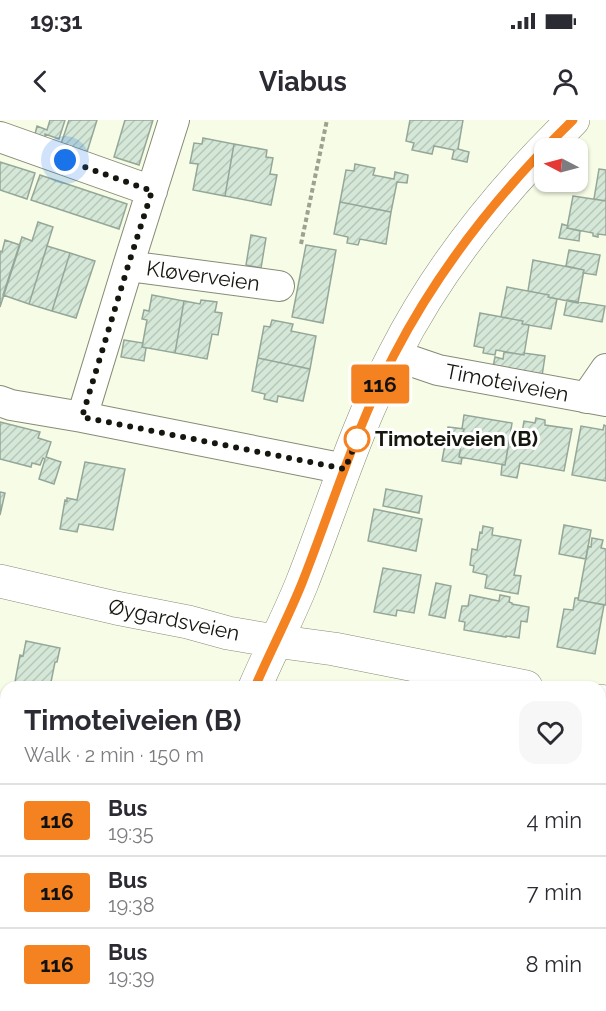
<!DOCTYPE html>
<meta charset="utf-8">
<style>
body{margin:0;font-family:Raleway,sans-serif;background:#f7f7f7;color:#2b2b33;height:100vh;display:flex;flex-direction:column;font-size:22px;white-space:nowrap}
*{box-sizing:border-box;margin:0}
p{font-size:20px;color:#7c7c81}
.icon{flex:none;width:33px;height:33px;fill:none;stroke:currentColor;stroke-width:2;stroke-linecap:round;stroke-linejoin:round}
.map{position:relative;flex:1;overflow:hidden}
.side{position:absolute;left:0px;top:561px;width:606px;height:330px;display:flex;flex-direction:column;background:#fff;border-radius:18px 18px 0 0;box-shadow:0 2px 4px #0004}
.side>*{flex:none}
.badge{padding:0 12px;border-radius:4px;font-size:21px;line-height:39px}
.needle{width:39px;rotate:276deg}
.tools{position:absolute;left:534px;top:18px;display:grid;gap:12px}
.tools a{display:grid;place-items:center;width:54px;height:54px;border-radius:12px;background:#fff;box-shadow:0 2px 4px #0004;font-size:30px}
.you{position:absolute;width:30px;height:30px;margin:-15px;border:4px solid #fff;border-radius:50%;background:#1a73e8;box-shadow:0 0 0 9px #1a73e833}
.map>.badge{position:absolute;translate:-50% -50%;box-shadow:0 0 0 3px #fff}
.round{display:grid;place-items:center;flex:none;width:63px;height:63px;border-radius:18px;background:#f7f7f7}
.summary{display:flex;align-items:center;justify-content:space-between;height:102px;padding:0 24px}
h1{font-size:28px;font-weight:700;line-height:45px}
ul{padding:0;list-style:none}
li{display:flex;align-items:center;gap:18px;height:72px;padding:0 24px;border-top:2px solid #e1e1e2}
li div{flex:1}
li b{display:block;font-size:22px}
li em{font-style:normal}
li .badge{min-width:66px;font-weight:700;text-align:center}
.status{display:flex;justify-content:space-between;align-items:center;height:42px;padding:0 30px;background:#fff;direction:ltr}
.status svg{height:16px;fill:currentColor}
header{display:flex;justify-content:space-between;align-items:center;height:78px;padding:0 24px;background:#fff;font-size:27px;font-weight:700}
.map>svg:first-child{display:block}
.building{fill:url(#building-hatch);stroke:#95a798;stroke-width:1.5}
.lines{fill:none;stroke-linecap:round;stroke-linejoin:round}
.street-casing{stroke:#868b77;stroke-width:32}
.secondary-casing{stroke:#868b77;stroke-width:34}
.path{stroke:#9ca190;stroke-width:4;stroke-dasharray:4.5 3;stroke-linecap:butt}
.street{stroke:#fff;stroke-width:30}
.secondary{stroke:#fff;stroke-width:33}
.line-casing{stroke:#fff;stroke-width:14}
.line{stroke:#f58220;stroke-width:9}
.walk{stroke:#15170f;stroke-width:6;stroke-dasharray:0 10.8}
.stop-dot{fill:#fff;stroke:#f58220;stroke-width:3}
.labels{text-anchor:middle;stroke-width:6;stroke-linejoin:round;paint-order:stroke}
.street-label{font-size:21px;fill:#15170f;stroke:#fff}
.stop-label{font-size:21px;font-weight:bold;fill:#15170f;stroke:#fff;text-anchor:start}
</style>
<div class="status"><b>19:31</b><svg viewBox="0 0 49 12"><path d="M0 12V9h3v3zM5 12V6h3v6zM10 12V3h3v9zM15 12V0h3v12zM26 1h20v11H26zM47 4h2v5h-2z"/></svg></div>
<header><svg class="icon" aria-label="back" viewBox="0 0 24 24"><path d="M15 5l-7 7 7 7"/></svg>Viabus<svg class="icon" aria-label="person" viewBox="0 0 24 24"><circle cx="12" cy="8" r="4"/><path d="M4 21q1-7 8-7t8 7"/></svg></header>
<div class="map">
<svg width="606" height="891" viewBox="0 0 606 891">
<defs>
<pattern id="building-hatch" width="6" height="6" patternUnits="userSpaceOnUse" patternTransform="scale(1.5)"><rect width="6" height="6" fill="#d5e8d8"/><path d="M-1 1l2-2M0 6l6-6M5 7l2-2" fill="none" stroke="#b6c6b8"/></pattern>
</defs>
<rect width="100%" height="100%" fill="#f6fce6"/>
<path class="building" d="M 50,0 L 65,0 L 59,19 L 45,14 L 45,18 L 35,14 L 37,6 L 47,10 Z
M 69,0 L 97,0 L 87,32 L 61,24 Z
M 125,0 L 153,0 L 139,45 L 114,37 Z
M 410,0 L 463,0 L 458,29 L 469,32 L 467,42 L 452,39 L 454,30 L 434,26 L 432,34 L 412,30 L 414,23 L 406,21 Z
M 203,18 L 234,24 L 225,76 L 193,70 L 198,44 L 190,43 L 194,23 L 202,24 Z
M 234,24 L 267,30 L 266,37 L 273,38 L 270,54 L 277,55 L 271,85 L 225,76 Z
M 0,42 L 35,53 L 27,79 L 0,70 Z
M 355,44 L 375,48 L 373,55 L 394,59 L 395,52 L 408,55 L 407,63 L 397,62 L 391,92 L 340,82 L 346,50 L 354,51 Z
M 599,49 L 606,50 L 606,81 L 594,79 Z
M 40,55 L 127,84 L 119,109 L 31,80 Z
M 573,76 L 606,81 L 606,115 L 598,114 L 598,117 L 593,116 L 593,113 L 567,108 Z
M 340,82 L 391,92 L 386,124 L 360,119 L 358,125 L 347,123 L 348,117 L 334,114 Z
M 38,102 L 53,107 L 29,184 L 3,175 L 22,117 L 32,121 Z
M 562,104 L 568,106 L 567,108 L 580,111 L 579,121 L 559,118 Z
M 251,115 L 266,118 L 261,148 L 246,145 Z
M 5,120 L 20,125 L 0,187 L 0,131 L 2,132 Z
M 306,125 L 336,130 L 323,203 L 292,197 Z
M 47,126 L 70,133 L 52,191 L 29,184 Z
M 569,130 L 600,135 L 596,155 L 583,153 L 584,150 L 566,146 Z
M 70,133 L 95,141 L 76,198 L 52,191 Z
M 533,140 L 584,150 L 578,183 L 548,177 L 549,175 L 528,171 Z
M 507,167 L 549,175 L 548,177 L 557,179 L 551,209 L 522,204 L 523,201 L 501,197 Z
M 152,175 L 184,181 L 175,233 L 142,227 L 147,200 L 142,199 L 144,190 L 149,191 Z
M 201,180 L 217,182 L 215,192 L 222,193 L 218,215 L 212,214 L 207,239 L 175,233 L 184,181 L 200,184 Z
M 567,180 L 605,186 L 602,202 L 564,195 Z
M 480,193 L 523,201 L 522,204 L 529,205 L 524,235 L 496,230 L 495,235 L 483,233 L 484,228 L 474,226 Z
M 272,200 L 293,204 L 291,211 L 316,216 L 310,249 L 258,238 L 264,206 L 270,207 Z
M 124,220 L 143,223 L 142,227 L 146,228 L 144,241 L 121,237 Z
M 504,232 L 524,235 L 524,233 L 545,236 L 542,256 L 493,247 L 495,237 L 503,239 Z
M 258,238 L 310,249 L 303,281 L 278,276 L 277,282 L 264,279 L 265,274 L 252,271 Z
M 464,295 L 512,303 L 505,345 L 459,337 L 464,309 L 462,309 Z
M 536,298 L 545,300 L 545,305 L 572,309 L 564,351 L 520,343 L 517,358 L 501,355 L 502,345 L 505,345 L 511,311 L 522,313 L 524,301 L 535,303 Z
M 0,302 L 40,312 L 38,318 L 51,322 L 46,337 L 61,342 L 54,364 L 39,359 L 45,339 L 43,338 L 40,345 L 32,343 L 31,347 L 0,339 Z
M 604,305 L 606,306 L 606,361 L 572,355 L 581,306 L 603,310 Z
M 448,307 L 464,309 L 459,337 L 462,338 L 461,344 L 442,341 Z
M 85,342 L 125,349 L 113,410 L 79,404 L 77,412 L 60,409 L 65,380 L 67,381 L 67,378 L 77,380 Z
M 386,369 L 422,376 L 419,393 L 383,386 Z
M 0,372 L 5,373 L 0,395 Z
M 374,389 L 422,399 L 416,431 L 368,421 Z
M 564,405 L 591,410 L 586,439 L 559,434 Z
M 483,406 L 493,408 L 492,415 L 521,420 L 514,455 L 521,456 L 518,474 L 485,468 L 487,455 L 473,452 L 474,446 L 470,445 L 472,429 L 477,430 L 480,412 L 482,413 Z
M 592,418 L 603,420 L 601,428 L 606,429 L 606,485 L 578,480 L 588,426 L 591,427 Z
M 383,448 L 421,455 L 414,493 L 397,490 L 396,496 L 374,492 Z
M 436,463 L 451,466 L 445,498 L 429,495 Z
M 470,475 L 499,481 L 500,475 L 510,477 L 509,482 L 512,483 L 512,484 L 529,487 L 527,502 L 521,501 L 519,518 L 506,516 L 506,517 L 464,510 L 465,502 L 459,501 L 462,486 L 468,486 Z
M 575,478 L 578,478 L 578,480 L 604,485 L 595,534 L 557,527 L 564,489 L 573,490 Z
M 26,521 L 60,528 L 57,542 L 55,542 L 50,567 L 14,567 L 20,535 L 23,536 Z
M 0,605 L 5,606 L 2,625 L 0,625 Z
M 600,641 L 606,643 L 606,658 L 600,656 Z
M 0,666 L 6,667 L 6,701 L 3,717 L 6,718 L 6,747 L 0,746 Z
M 0,855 L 6,857 L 6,885 L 32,885 L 30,891 L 0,891 Z
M 205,885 L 277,885 L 275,891 L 204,891 Z
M 338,885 L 382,885 L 380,891 L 333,891 L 334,887 L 337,887 Z"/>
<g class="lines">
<defs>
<path id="street" d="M 174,0 L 128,146 L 82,297 L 345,349
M 0,17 L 152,71
M 128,146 L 279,166
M 394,235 L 438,250 L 606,281
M 586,278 L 606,249
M 0,281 L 11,285 L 82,297
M 600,762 L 606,746
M 555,891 L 557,885"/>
<path id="secondary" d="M 0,461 L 116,488 L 188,502 L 228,513 L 275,521 L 334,529 L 526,567
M 255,567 C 270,532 288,498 302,463 C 332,387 356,307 394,235 C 439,146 502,69 573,0
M 600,581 L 606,583
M 124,891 L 127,885"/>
</defs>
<use href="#street" class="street-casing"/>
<use href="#secondary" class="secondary-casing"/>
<path class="path" d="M 301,124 L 327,0"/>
<use href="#street" class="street"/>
<use href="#secondary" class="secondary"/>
</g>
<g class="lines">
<defs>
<path id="line" d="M 255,567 C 270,532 288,498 302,463 C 332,387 356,307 394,235 C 440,146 502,69 573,0"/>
</defs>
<use href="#line" class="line-casing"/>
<use href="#line" class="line"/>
<path class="walk" d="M 65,40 L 152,71 L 128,146 L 82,297 L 345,349 L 361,310 L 357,319"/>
</g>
<circle class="stop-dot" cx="357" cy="319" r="12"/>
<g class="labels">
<g class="street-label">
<text transform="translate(203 156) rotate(8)" y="7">Kløverveien</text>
<text transform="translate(507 263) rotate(11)" y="7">Timoteiveien</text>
<text transform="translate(174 500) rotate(12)" y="7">Øygardsveien</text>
</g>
<g class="stop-label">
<text x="375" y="326">Timoteiveien (B)</text>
</g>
</g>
</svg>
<div class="tools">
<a><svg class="needle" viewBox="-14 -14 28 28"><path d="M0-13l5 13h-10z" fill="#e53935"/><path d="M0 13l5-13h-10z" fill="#7c7c81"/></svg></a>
</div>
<div class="you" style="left:65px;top:40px"></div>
<b class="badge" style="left:380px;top:264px;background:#f58220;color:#111">116</b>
<section class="side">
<div class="summary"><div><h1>Timoteiveien (B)</h1><p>Walk · 2 min · 150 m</p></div><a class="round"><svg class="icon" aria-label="heart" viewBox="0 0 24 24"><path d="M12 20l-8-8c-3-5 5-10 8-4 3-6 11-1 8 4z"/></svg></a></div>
<ul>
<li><span class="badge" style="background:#f58220;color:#111">116</span><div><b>Bus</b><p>19:35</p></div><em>4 min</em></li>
<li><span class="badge" style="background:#f58220;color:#111">116</span><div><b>Bus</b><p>19:38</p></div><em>7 min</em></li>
<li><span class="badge" style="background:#f58220;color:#111">116</span><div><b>Bus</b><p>19:39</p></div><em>8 min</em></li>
</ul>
</section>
</div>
